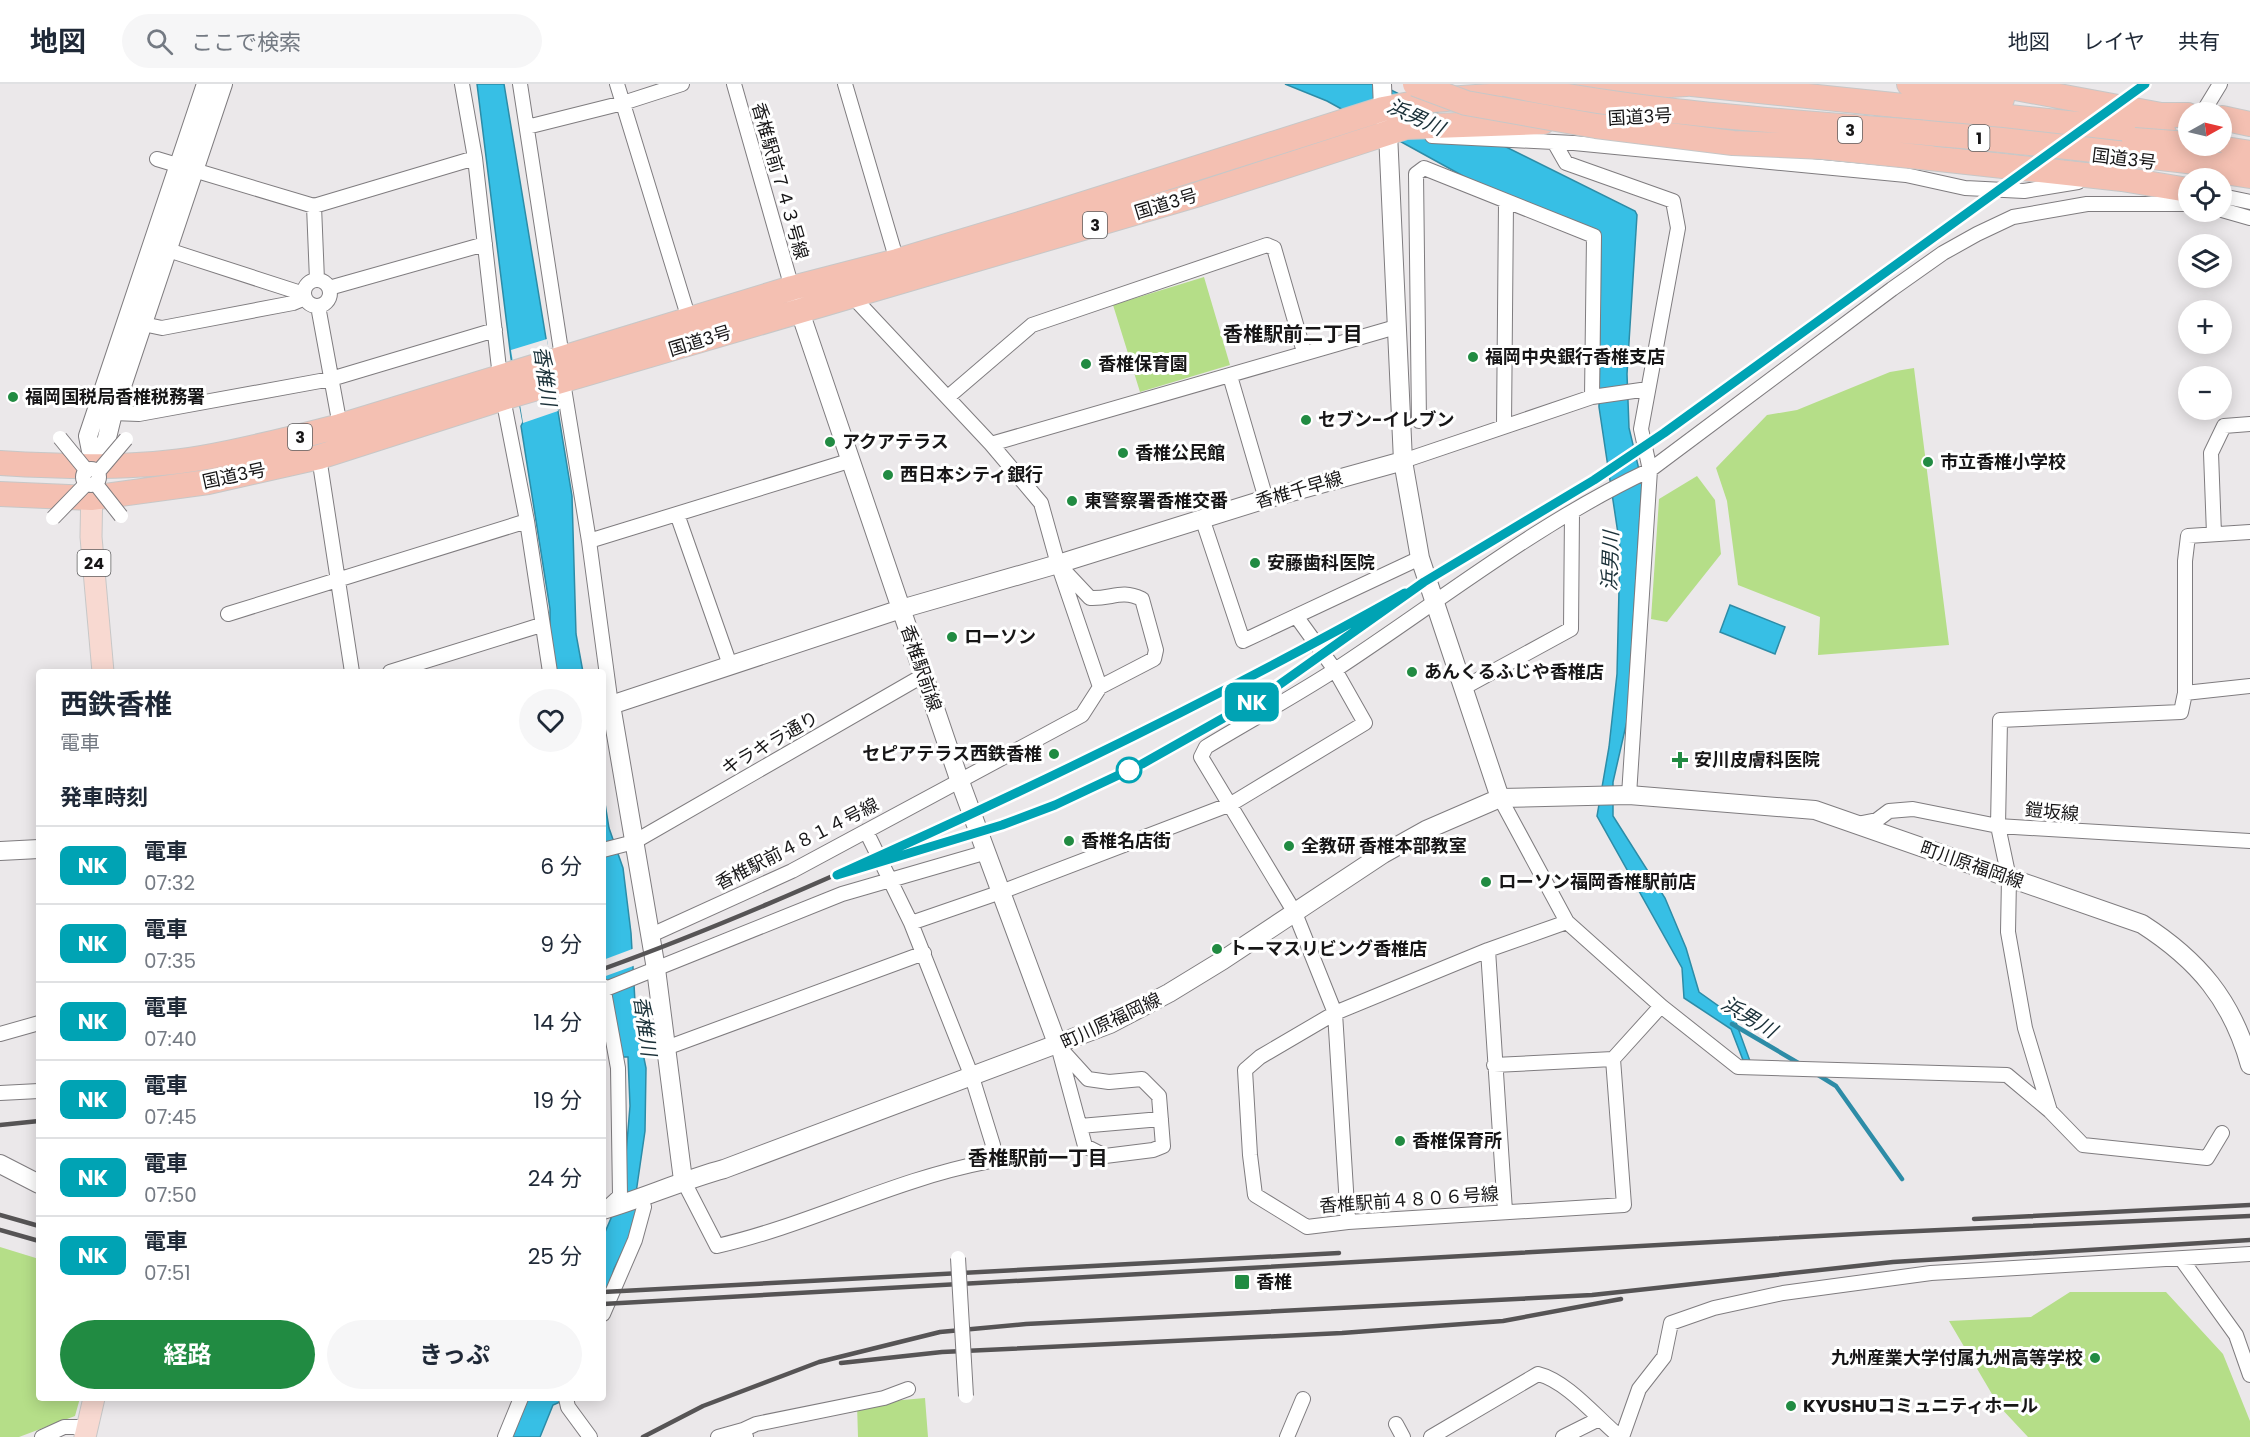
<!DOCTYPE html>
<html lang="ja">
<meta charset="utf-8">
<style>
body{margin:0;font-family:Poppins,"Noto Sans JP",sans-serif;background:#f6f6f7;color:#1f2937;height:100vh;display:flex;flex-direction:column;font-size:22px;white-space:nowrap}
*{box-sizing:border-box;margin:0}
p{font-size:20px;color:#747a83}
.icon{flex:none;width:33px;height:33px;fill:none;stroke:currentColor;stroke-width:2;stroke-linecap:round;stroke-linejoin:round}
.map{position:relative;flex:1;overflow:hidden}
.side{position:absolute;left:36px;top:585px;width:570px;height:732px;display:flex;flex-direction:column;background:#fff;border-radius:6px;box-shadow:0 3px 15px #0003}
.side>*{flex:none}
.badge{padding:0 12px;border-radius:9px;font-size:21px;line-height:39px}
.needle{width:39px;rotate:82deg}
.fabs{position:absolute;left:2178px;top:18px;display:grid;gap:12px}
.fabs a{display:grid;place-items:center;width:54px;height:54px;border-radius:50%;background:#fff;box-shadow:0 3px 15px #0003;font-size:30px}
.map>.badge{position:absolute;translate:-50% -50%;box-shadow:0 0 0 3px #fff}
h2{padding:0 24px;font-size:22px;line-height:54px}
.round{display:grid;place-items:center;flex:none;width:63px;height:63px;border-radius:32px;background:#f6f6f7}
.overview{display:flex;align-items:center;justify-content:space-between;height:102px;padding:0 24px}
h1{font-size:28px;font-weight:700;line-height:45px}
.action{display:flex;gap:12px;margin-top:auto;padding:12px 24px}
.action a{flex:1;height:69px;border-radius:36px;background:#218b42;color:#fff;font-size:24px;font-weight:700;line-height:69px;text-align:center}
.action a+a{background:#f6f6f7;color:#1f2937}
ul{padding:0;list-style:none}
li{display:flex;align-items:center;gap:18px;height:78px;padding:0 24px;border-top:2px solid #e0e1e3}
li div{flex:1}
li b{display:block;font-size:22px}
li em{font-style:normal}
li .badge{min-width:66px;font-weight:700;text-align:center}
header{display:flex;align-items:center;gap:36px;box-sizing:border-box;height:84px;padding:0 30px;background:#fff;border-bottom:2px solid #e0e1e3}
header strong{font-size:28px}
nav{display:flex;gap:33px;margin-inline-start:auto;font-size:21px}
.search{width:420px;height:54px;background:#f6f6f7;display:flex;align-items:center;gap:15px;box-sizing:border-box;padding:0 21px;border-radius:33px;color:#747a83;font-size:22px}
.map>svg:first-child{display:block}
.green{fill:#b5de88}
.water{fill:#37bfe5;stroke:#2d8ca7;stroke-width:1.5}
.pier{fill:#ebe8ea}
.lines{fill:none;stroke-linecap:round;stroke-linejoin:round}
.stream{stroke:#2d8ca7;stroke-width:4.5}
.street-casing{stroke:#7f7c7f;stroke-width:16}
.secondary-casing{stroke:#7f7c7f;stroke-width:20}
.primary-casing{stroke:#c7c7c7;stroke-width:23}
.highway-casing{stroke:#c7c7c7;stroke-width:26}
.street{stroke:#fff;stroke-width:14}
.secondary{stroke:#fff;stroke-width:18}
.primary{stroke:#f8d9d1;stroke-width:21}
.highway{stroke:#f4c0b2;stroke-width:24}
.rail{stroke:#565455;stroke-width:4.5}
.street-bridge-casing{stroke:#7f7c7f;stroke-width:16;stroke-linecap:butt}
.highway-bridge-casing{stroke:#c7c7c7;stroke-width:26;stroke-linecap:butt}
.street-bridge{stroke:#fff;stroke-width:14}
.highway-bridge{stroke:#f4c0b2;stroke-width:24}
.line-casing{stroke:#fff;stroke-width:14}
.line{stroke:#00a3b4;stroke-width:9}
.poi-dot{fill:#218b42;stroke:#fff;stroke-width:2}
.stop-dot{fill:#fff;stroke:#00a3b4;stroke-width:3}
.labels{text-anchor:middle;stroke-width:6;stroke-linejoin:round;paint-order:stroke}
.shield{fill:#fff;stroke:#5d5c5d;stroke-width:1.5}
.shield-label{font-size:16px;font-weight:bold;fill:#171617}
.street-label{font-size:18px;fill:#171617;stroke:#fff}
.poi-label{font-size:18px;font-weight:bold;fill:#171617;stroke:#fff;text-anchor:start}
.water-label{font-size:20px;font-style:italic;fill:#1a3038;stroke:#fff}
.neighbourhood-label{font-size:20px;font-weight:bold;fill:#171617;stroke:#fff}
</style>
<header>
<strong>地図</strong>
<div class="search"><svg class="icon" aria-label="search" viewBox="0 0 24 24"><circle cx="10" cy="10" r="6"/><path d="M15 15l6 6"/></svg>ここで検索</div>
<nav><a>地図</a><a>レイヤ</a><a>共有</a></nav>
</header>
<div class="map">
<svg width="2250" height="1353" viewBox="0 0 2250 1353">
<rect width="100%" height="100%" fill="#ebe8ea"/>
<path class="green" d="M 1204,193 L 1230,281 L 1140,308 L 1113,221 Z
M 1914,284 L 1949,561 L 1818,571 L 1820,533 L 1738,501 L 1727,417 L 1716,384 L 1767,331 L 1797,326 L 1890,288 Z
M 1697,392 L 1715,416 L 1721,470 L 1667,538 L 1651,535 L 1659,415 Z
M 0,1163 L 39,1175 L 39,1314 L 80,1314 L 75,1332 L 19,1353 L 0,1353 Z
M 2070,1208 L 2166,1208 L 2223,1270 L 2250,1337 L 2250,1353 L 2028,1353 L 1999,1322 L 1949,1237 L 2031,1233 Z
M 925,1314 L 928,1353 L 858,1353 L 857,1320 Z"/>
<path class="water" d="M 477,0 L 504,0 L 572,412 L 576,550 L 583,588 L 556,588 L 550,551 L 550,525 L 521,342 L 523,338 L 511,274 Z
M 1285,0 L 1379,0 L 1635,127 L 1637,131 L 1627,290 L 1629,344 L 1642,398 L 1627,637 L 1613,698 L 1613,732 L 1665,814 L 1686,864 L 1699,908 L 1734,933 L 1750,977 L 1743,976 L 1731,945 L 1684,914 L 1682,884 L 1597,732 L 1609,663 L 1617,590 L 1620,463 L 1599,323 L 1601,153 L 1474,98 L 1327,17 Z
M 1730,521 L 1785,543 L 1775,570 L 1720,548 Z
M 603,707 L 609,744 L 623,784 L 631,849 L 636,935 L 646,984 L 645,1047 L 636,1109 L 638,1136 L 614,1185 L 603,1227 L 603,1153 L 623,1106 L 630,1022 L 628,973 L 623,973 L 603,893 Z
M 527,1314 L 560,1314 L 560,1318 L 553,1321 L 540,1353 L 512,1353 Z"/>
<path class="pier" d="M 547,255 L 558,327 L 523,339 L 511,266 Z
M 635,864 L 636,881 L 603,893 L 603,876 Z"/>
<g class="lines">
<path class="stream" d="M 1732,940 L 1800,980
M 1815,989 L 1836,1002 L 1902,1095"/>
<defs>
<path id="street" d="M 462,0 L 475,74 L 500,293
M 520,0 L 562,273
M 617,0 L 689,235
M 734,0 L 792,204
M 845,0 L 897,177
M 2203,28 L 2220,0
M 527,43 L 623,19 L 682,0
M 1432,52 L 1574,59 L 1906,91 L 1965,104 L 2024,107 L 2078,98
M 1554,58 L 1566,79 L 1673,117 L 1678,144 L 1641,345 L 1650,386 L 1629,711
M 157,75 L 314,122 L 475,74
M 2222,112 L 2250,118
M 314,122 L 317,196
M 2222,126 L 2250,134
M 168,166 L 304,210
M304 209a13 13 0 1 1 26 0a13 13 0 1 1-26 0Z
M 329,204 L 485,160
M 853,213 L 991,360 L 1041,419 L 1058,480
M 318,222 L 340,342
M 143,240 L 162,244 L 293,219 L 305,214
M 1230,292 L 1266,415
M 563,298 L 589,457 L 611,621
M 948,313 L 1032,241 L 1267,161 L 1274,164 L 1304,268
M 503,314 L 527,437 L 550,588
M 113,329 L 139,330 L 331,295 L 495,246
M 1419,337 L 1416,90 L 1424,84 L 1594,152 L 1592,313
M 1504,341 L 1506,119
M 991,360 L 1396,243
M 319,373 L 352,588
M 1403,377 L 1592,313 L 1648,305
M 677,430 L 730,581
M 1202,434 L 1243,557 L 1420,474
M 2214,450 L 2211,369 L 2224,342 L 2250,340
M 589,457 L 852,376
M 1058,480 L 1090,514 C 1113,515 1120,505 1142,515 L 1156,566 L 1154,575 L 1100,603 Z
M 228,530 L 527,437
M 390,588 L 541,541
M 1463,604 L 1571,545 L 1572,428
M 2185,609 L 2250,602
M 1500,714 L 1567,838 L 1661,922 L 1738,983 L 2007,991 L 2050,1027 L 2083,1061 L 2207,1074 L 2222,1049
M 1857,740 L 1877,736 L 1889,727 L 1913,725 L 1998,742 L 2250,757
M 603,766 L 634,758 L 924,591
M 911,839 L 1001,808 L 1231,720 L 1365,639 L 1335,586 L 1296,532
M 649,852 L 792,787 L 1082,631 L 1100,603
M 1488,866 L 1505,1127
M 603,902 L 618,984 L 620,1112 L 607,1124
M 603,906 L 842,810 L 987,768
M 1661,922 L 1613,975 L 1624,1121 L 1348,1138 L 1307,1143 L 1255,1111 L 1250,1071 L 1245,986 L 1260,973 L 1335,929 L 1295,829 L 1201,673 L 1206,663 C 1249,637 1293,613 1335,586 C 1439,518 1537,439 1650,386 L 1892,205 L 1943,169 L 1977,150 L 2013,133 L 2087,120 L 2188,120
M 0,950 L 39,939
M 1058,962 L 1088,995 L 1109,998 L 1142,995 L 1159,1012 L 1163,1062 L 1153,1066 L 1105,1072 L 1085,1062 Z
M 666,964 L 924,869
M 1494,981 L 1613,975
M 0,1009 L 39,1007
M 2050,1027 L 2025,944 L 2008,848 L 2009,794 L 1998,742 L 2000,636 L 2181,628 L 2185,609 L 2185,477 L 2188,452 L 2250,448
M 1080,1042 L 1161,1035
M 683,1096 L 717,1162 C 809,1141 893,1096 986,1078 L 993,1061 L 972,993 L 911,839 L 866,747
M 1348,1138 L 1335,929 L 1488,866 L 1567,838
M 2182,1176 L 2236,1251 L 2250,1291
M 603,1230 L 635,1156 L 644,1123 L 641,1115
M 566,1314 L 568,1323 L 590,1353
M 1396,1340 L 1403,1353
M 743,1346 L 756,1340 L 884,1314 L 908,1305
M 42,1353 L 64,1343 L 87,1343
M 505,1353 L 521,1314
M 718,1353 L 743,1346 L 746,1353
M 1287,1353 L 1303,1315
M 1431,1353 L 1538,1290 C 1567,1297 1597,1334 1620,1353
M 1563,1353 L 1599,1335
M 1622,1353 L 1639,1305 L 1664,1273 L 1671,1239 L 1714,1224 L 1783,1209 L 1931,1189 L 2250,1170"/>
<path id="secondary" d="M 1382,0 L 1383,25 L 1388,49 L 1403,377 L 1420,474 L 1500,714
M 796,216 L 959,695 L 1058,962
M 94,382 L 106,358 L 113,329 L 223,0
M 94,382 L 88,352 L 206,0
M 0,767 L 39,765
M 0,1080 L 39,1100
M 683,1096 L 656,885 L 611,621 L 901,525 L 1058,480 L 1266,415 L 1403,377
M 603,1126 C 644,1114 683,1096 724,1085 L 1110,940 L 1169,909 L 1223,876 L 1383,770 L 1426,746 L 1500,714 L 1629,711 L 1815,726 L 2142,840 C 2198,876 2232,916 2250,981"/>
<path id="primary" d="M 92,398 L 91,453 L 103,588
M 85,1353 L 94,1314"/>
<path id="highway" d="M 1692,0 L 2164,49
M 1909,0 L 2002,15
M 1994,0 L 2161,31 L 2188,31
M 1568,7 L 1686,0
M 2222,34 L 2250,40
M 2206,62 L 2250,69
M 1930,74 L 2122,95 L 2188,106
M 2199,84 L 2250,92
M 0,379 C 65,383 137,385 201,374 C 248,366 294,354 340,342 L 792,204 L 897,177 L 1033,136 L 1383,25 L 1432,16 L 1534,9
M 0,410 L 91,414 L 208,398 L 319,373 L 503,314 L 1199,110 L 1406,43 L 1543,38"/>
</defs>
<use href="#street" class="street-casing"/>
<use href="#secondary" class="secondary-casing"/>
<use href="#primary" class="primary-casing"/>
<use href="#highway" class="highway-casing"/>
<use href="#street" class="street"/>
<use href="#secondary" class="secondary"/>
<use href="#primary" class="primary"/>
<use href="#highway" class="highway"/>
<path class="rail" d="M 2140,3 L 2145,0
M 883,777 C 941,761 1000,745 1056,721 C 1169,672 1274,606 1374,534
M 603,885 C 714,845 823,797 931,748 C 1159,646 1383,530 1594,396 C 1649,361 1702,321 1755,282 C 1827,229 1900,176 1972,123
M 0,1041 L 39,1037
M 0,1131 L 39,1142
M 1974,1135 L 2250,1121
M 0,1146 L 39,1157
M 603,1208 L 1339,1169
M 603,1220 L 1874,1149 L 2250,1132
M 841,1279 L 942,1268 L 1342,1249 L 1503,1237 L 1621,1215
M 643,1353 L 703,1322 L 819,1278 L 940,1248 L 1026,1240 L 1592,1211 L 1893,1178 L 2250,1156"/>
<defs>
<path id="street-bridge" d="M 60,354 L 87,387
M83 393a8 8 0 1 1 16 0a8 8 0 1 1-16 0Z
M 98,388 L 126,355
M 95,399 L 121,432
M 53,434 L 86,400
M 958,1174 L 966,1312"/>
<path id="highway-bridge" d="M 1415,0 L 1466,19 L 1596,42 L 1733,59 L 1824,63 L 1930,74
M 1505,0 C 1643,30 1786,37 1927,49 C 2025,57 2123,70 2220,81
M 2134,56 L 2188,60"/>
</defs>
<use href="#street-bridge" class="street-bridge-casing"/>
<use href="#highway-bridge" class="highway-bridge-casing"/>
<use href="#street-bridge" class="street-bridge"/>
<use href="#highway-bridge" class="highway-bridge"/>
</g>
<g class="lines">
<defs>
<path id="line" d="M 1405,509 C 1220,613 1031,705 837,791 L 1002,741 L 1055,721 L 1142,680 L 1266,610 L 1424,498 L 1594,396 L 1664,349 L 2145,0"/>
</defs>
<use href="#line" class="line-casing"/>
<use href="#line" class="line"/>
</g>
<g class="poi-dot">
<circle cx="1473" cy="273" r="6"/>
<circle cx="1086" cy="280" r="6"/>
<circle cx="13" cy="313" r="6"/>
<circle cx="1306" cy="336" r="6"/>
<circle cx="830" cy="358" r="6"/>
<circle cx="1123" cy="369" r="6"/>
<circle cx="1928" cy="378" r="6"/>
<circle cx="888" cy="391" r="6"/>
<circle cx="1072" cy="417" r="6"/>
<circle cx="1255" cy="479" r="6"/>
<circle cx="952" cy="553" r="6"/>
<circle cx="1412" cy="588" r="6"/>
<circle cx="1054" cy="670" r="6"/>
<path d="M1677 667h6v6h6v6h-6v6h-6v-6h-6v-6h6z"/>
<circle cx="1069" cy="757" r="6"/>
<circle cx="1289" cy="762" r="6"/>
<circle cx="1486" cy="798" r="6"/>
<circle cx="1217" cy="865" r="6"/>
<circle cx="1400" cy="1057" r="6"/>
<rect x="1234" y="1190" width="16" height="16" rx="3"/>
<circle cx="2095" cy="1274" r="6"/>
<circle cx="1791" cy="1322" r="6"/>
</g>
<circle class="stop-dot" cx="1129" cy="686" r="12"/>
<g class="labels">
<g class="shield">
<rect x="1838" y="33" width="24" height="26" rx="4.5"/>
<rect x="1968.5" y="41" width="21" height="26" rx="4.5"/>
<rect x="1083" y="128" width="24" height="26" rx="4.5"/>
<rect x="288" y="340" width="24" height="26" rx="4.5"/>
<rect x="77.5" y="466" width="33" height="26" rx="4.5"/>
</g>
<g class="shield-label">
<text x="1850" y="52">3</text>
<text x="1979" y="60">1</text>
<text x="1095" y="147">3</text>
<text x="300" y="359">3</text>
<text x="94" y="485">24</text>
</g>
<g class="street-label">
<text transform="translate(1640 33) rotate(-3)" y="6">国道3号</text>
<text transform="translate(2124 75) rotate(7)" y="6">国道3号</text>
<text transform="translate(780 97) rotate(74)" y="6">香椎駅前７４３号線</text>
<text transform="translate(1166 120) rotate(-17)" y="6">国道3号</text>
<text transform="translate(700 257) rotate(-17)" y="6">国道3号</text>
<text transform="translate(234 392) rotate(-12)" y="6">国道3号</text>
<text transform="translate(1299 406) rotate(-16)" y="6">香椎千早線</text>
<text transform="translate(921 584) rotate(71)" y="6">香椎駅前線</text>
<text transform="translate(770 659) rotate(-30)" y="6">キラキラ通り</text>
<text transform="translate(2052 728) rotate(5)" y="6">鎧坂線</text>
<text transform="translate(797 760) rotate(-27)" y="6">香椎駅前４８１４号線</text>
<text transform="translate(1972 781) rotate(19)" y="6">町川原福岡線</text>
<text transform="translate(1111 937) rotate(-25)" y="6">町川原福岡線</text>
<text transform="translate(1409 1116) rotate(-4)" y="6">香椎駅前４８０６号線</text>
</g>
<g class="poi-label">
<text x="1485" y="279">福岡中央銀行香椎支店</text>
<text x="1098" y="286">香椎保育園</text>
<text x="25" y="319">福岡国税局香椎税務署</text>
<text x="1318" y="342">セブン-イレブン</text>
<text x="842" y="364">アクアテラス</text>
<text x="1135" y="375">香椎公民館</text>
<text x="1940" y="384">市立香椎小学校</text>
<text x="900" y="397">西日本シティ銀行</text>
<text x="1084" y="423">東警察署香椎交番</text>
<text x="1267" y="485">安藤歯科医院</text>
<text x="964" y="559">ローソン</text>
<text x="1424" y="594">あんくるふじや香椎店</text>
<text x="1042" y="676" text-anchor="end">セピアテラス西鉄香椎</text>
<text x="1694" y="682">安川皮膚科医院</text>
<text x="1081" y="763">香椎名店街</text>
<text x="1301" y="768">全教研 香椎本部教室</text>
<text x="1498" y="804">ローソン福岡香椎駅前店</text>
<text x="1229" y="871">トーマスリビング香椎店</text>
<text x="1412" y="1063">香椎保育所</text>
<text x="1256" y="1204">香椎</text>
<text x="2083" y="1280" text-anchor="end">九州産業大学付属九州高等学校</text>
<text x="1803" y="1328">KYUSHUコミュニティホール</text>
</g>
<g class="water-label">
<text transform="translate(1416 33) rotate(25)" y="7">浜男川</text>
<text transform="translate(545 292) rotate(82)" y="7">香椎川</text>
<text transform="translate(1610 477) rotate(-88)" y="7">浜男川</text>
<text transform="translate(1749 933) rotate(31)" y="7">浜男川</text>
<text transform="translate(645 942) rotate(82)" y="7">香椎川</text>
</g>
<g class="neighbourhood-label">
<text x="1293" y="257">香椎駅前二丁目</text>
<text x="1038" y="1081">香椎駅前一丁目</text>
</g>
</g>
</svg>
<div class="fabs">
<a><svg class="needle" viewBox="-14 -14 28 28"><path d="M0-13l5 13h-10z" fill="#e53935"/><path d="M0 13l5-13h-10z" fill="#747a83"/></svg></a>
<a><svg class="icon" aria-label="locate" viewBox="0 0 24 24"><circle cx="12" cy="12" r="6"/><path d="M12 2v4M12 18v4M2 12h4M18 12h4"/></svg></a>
<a><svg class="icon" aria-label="layers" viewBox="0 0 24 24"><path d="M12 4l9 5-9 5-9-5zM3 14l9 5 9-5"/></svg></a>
<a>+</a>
<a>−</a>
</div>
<b class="badge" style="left:1252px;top:618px;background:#00a3b4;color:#fff">NK</b>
<section class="side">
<div class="overview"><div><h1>西鉄香椎</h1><p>電車</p></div><a class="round"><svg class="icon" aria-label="heart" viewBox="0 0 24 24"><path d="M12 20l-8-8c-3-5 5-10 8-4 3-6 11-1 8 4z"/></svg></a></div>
<h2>発車時刻</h2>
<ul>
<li><span class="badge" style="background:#00a3b4;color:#fff">NK</span><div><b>電車</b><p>07:32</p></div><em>6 分</em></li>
<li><span class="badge" style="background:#00a3b4;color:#fff">NK</span><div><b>電車</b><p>07:35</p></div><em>9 分</em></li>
<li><span class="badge" style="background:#00a3b4;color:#fff">NK</span><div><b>電車</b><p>07:40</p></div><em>14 分</em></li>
<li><span class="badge" style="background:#00a3b4;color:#fff">NK</span><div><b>電車</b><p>07:45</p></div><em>19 分</em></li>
<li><span class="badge" style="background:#00a3b4;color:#fff">NK</span><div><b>電車</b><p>07:50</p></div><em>24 分</em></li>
<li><span class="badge" style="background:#00a3b4;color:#fff">NK</span><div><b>電車</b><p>07:51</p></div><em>25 分</em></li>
</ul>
<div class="action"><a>経路</a><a>きっぷ</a></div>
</section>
</div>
